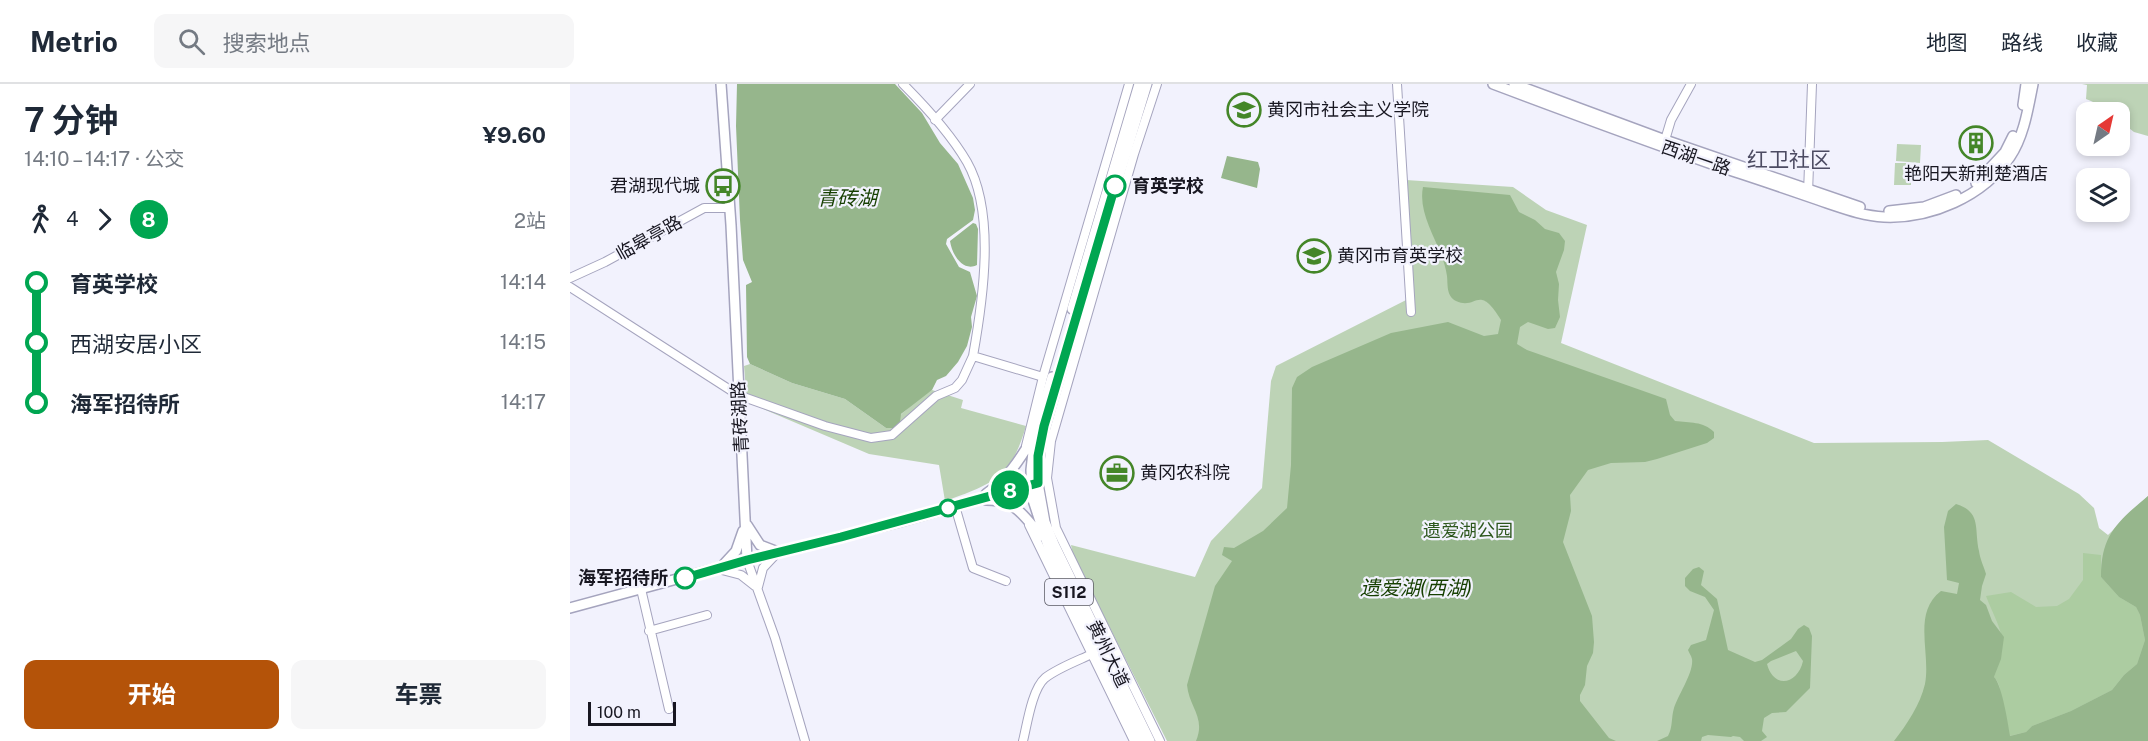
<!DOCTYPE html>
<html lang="zh">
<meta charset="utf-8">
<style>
body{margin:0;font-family:"Public Sans","Noto Sans SC",sans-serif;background:#f6f6f7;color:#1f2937;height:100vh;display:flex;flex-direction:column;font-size:22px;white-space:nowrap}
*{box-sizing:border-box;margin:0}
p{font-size:20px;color:#747a83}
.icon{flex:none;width:33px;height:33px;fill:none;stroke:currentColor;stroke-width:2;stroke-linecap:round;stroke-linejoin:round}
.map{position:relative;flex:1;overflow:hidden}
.drawer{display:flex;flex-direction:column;background:#fff;width:570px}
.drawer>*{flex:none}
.badge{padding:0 12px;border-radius:20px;font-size:21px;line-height:39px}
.needle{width:39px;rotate:34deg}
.fabs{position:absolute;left:1506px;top:18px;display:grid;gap:12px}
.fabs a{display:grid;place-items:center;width:54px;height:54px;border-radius:12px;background:#fff;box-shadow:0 3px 9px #0003;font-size:30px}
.scale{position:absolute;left:18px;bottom:15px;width:88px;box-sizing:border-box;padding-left:6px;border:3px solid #181721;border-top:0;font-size:16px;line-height:21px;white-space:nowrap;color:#181721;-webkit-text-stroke:4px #f2f2fd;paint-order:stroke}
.map>.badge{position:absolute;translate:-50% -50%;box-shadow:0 0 0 3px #fff}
.legs{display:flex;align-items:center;gap:9px;height:66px;padding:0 24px;font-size:20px}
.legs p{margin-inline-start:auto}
.head{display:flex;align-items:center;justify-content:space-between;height:102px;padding:0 24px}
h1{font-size:33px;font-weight:700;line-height:45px}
.button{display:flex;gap:12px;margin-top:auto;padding:12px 24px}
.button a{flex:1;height:69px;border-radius:12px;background:#b45309;color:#fff;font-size:24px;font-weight:700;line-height:69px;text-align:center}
.button a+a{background:#f6f6f7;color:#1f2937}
ul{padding:0 24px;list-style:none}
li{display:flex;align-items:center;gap:21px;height:60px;font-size:22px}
li i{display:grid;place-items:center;width:9px;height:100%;margin:0 8px;background:currentColor}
li i::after{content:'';width:15px;height:15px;margin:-8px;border:4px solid;border-radius:50%;background:#fff}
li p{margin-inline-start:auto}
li:first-child i{background:linear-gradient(#0000 50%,currentColor 0)}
li:last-child i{background:linear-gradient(currentColor 50%,#0000 0)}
header{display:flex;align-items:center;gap:36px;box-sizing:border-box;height:84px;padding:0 30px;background:#fff;border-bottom:2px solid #e0e1e3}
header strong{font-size:28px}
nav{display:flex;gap:33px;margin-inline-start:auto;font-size:21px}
.search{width:420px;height:54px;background:#f6f6f7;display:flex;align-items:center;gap:15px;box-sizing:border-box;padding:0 21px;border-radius:12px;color:#747a83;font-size:22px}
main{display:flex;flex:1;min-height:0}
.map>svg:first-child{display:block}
.green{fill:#bdd3b6}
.forest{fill:#accca1}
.water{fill:#96b68c;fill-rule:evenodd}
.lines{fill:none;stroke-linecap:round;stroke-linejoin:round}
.minor-casing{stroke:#a5a4be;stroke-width:10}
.major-casing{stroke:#a5a4be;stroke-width:12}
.minor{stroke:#fff;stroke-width:8}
.major{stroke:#fff;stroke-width:9}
.line-1-casing{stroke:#fff;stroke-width:14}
.line-1{stroke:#00a651;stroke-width:9}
.stop-1-dot{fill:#fff;stroke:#00a651;stroke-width:3}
.labels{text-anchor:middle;stroke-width:4.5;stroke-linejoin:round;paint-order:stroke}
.shield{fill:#f2f2fd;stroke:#595963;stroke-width:1.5}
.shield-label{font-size:16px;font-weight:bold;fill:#181721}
.poi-label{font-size:18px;fill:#181721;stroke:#f2f2fd;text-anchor:start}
.street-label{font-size:18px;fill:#181721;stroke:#f2f2fd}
.stop-label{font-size:18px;font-weight:bold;fill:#181721;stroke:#f2f2fd;text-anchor:start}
.park-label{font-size:18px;fill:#2d571d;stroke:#f2f2fd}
.water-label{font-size:20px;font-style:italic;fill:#163f01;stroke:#f2f2fd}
.quarter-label{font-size:21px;fill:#4c4b62;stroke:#f2f2fd}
</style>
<header>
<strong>Metrio</strong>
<div class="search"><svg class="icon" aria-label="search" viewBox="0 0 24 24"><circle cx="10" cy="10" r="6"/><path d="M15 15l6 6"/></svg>搜索地点</div>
<nav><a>地图</a><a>路线</a><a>收藏</a></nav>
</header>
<main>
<section class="drawer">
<div class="head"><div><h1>7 分钟</h1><p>14:10 – 14:17 · 公交</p></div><b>¥9.60</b></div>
<div class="legs"><svg class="icon" aria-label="walk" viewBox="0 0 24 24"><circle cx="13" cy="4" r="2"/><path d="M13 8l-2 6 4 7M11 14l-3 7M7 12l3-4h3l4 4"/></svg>4<svg class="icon" aria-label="forward" viewBox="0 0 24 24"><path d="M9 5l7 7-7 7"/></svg><b class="badge" style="background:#00a651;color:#fff">8</b><p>2站</p></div>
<ul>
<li><i style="color:#00a651"></i><b>育英学校</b><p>14:14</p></li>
<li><i style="color:#00a651"></i><span>西湖安居小区</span><p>14:15</p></li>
<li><i style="color:#00a651"></i><b>海军招待所</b><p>14:17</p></li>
</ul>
<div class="button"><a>开始</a><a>车票</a></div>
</section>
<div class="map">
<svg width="1578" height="657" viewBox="0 0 1578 657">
<rect width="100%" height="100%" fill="#f2f2fd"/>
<path class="green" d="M 1512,0 L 1578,0 L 1578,52 L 1564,48 L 1551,38 L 1550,28 C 1537,28 1528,19 1516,15 L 1517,1 Z
M 1327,60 L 1351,61 L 1350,79 L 1326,77 Z
M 1325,79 L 1341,79 L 1341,101 L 1324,101 Z
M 836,96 L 943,103 L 976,126 L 1017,141 L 991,259 L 1244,359 L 1372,358 L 1418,356 L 1509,410 L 1524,424 L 1529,444 L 1538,451 L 1578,412 L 1578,657 L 597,657 L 503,471 L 501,461 L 625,493 L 641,457 L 692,404 L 701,297 L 706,282 L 844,212 Z
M 180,280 L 222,299 L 275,315 L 316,344 L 348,315 L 362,306 L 393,316 L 391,324 L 456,342 C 441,394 423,400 375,417 L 369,381 L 299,370 L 177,318 L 174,282 Z"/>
<path class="forest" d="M 1513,469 L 1531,471 L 1531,493 L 1549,513 L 1566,523 L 1570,531 L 1575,556 L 1567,580 L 1554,591 L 1542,606 L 1501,627 L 1462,642 L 1456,648 L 1439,652 C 1438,642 1437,634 1433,624 C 1429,613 1433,602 1424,593 C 1440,553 1430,548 1416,512 L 1441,508 L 1466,523 L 1487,522 L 1499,515 L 1513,496 Z"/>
<path class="water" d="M 167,0 L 325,0 L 352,29 L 370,59 L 388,80 L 403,114 L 405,126 L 403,136 L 377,155 L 376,160 L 389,183 L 400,188 L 407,212 L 401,233 L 402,243 L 397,262 L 388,278 L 376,292 L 367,296 L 362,306 L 331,330 L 330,338 L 324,344 L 316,344 L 275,315 L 222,299 L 180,280 L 177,273 L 176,201 L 182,198 L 173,176 L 170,136 L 166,42 Z
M 657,72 L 688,78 L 690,85 L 687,104 L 651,94 Z
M 853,103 L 940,111 L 949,128 L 965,136 L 975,145 L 989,149 L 995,157 L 994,166 L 986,188 L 989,200 L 988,216 L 990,233 L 985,244 L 978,245 L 958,238 L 950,243 L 947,260 L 957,266 L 1096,315 L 1100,331 L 1105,337 C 1120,339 1133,337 1144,348 L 1144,354 L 1137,359 L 1087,375 L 1075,378 L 1041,379 L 1018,386 L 1000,411 L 1001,427 L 993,458 L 1022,532 L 1024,558 L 1023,569 L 1017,582 L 1015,601 L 1010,611 L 1010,617 L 1039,654 L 1046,657 L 626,657 C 636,634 619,623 617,601 L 645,502 L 662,477 L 652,471 L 654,463 L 664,464 L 693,447 L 717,424 L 721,381 L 722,304 L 727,293 L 742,283 L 821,249 L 878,238 L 914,252 L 928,250 L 931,236 C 908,198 907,227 886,217 C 876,212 878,200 877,192 C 873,162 847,133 853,103 Z
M 403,139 L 406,140 L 408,145 L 407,181 C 393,188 382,171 380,157 Z
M 1578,412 L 1578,657 L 1324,657 C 1337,640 1350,621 1355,600 C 1361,569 1342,529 1371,507 L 1387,510 L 1389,499 L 1377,496 L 1374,443 L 1378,427 L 1386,420 C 1412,428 1404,445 1409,467 C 1410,475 1414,483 1416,490 L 1412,502 L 1410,516 L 1416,521 L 1422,537 L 1434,553 L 1431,575 L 1424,593 C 1432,601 1438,639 1440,652 L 1456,648 L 1462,642 L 1501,627 L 1542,606 L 1554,591 L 1567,580 L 1575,556 L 1570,531 L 1566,523 L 1549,513 L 1531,493 C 1531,451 1547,438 1578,412 Z
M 1129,483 L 1134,487 L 1131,501 L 1147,515 L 1158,566 L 1185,578 L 1192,576 L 1221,555 L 1228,545 L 1234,541 L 1239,544 L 1242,552 L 1240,604 L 1216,628 L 1202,629 L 1194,634 L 1192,647 L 1197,653 L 1191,657 L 1174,657 L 1170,653 L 1163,652 L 1161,653 L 1138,651 L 1132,653 L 1131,657 L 1087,657 L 1098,652 C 1103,643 1101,634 1104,624 C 1108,611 1124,588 1122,575 C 1121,571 1119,569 1118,566 L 1121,561 L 1136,556 L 1144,526 L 1135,513 L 1120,507 L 1115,502 L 1115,494 L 1123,485 ZM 1226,567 L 1233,577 C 1228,600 1204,606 1197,580 L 1201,577 Z"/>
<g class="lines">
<defs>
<path id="minor" d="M 333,0 C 356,23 380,49 397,78 C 426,129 413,216 403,272 L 473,293
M 587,0 L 564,70 L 481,357 L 477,394 L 486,444 L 590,657
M 827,0 L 841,228
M 365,36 L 400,0
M 1095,56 L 1101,36 L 1121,0
M 1238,109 L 1242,0
M 0,194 L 35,178 L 134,124 L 160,124
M 0,203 L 168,311 L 255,342 L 301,354 L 322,351 L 366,312 L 385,304 L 392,296 L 403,272
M 456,362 L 473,293 L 559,0
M 385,422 L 403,484 L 436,497
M 459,441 L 564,657
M 177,476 L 205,554 L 235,657
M 148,485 L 171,491 L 185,502
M 188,503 L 193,484 L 208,468
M 71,505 L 99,625
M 79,547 L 137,531
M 453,657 C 457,641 462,605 475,594 C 488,584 507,577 522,570"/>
<path id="major" d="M 151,0 L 161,141 L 177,476
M 577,0 L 489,291 L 470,360 L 468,399 L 475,438 L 484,460 L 580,657
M 923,0 C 1000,29 1076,57 1153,84 C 1188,95 1222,107 1257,119 C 1275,125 1294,132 1314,133 C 1360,135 1413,113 1440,73 C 1454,52 1458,25 1463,0
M 944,0 L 1095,56 L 1290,123
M 1453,21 L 1456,0
M 1406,99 L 1435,68 L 1443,52
M 1319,127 L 1354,123 L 1386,111
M 502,225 L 569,0
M 482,293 L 465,350 L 461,386 L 462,413 L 479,465 L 572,657
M 416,410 C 437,395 449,377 462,355
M 416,416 C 446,416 453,431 471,452
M 177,441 L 190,461 L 208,468
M 154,480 L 166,467 L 173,447
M 0,524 L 177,476 L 326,439 L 464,400"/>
</defs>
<use href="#minor" class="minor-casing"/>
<use href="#major" class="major-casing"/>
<use href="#minor" class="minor"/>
<use href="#major" class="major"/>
</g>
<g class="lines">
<defs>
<path id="line-1" d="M 115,494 L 177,476 L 271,453 L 468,399 L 468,372 L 474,342 L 545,102"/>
</defs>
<use href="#line-1" class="line-1-casing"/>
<use href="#line-1" class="line-1"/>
</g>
<defs>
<symbol id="university-ring" viewBox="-11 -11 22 22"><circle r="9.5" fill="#f2f2fd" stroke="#448628" stroke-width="1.5"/><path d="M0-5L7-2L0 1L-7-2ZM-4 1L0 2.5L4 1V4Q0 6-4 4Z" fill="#448628"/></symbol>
<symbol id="building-ring" viewBox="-11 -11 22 22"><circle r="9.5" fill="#f2f2fd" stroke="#448628" stroke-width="1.5"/><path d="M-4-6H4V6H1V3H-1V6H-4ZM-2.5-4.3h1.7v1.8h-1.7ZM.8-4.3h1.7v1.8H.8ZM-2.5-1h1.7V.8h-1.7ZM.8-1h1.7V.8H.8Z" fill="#448628"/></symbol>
<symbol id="bus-ring" viewBox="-11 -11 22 22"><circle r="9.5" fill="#f2f2fd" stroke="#448628" stroke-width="1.5"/><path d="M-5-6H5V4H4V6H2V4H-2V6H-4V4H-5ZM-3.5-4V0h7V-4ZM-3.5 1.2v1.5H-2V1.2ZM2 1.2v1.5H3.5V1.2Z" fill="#448628"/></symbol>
<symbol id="school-ring" viewBox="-11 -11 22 22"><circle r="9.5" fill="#f2f2fd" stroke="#448628" stroke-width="1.5"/><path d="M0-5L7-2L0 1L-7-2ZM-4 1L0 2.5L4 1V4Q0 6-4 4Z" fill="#448628"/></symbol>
<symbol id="office-ring" viewBox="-11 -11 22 22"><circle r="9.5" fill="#f2f2fd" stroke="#448628" stroke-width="1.5"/><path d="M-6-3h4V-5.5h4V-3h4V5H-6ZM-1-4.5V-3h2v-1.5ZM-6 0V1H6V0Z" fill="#448628"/></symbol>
</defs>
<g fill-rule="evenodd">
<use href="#university-ring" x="655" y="7" width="38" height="38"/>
<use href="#building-ring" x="1387" y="40" width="38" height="38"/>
<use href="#bus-ring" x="134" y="83" width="38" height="38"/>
<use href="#school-ring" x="725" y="153" width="38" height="38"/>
<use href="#office-ring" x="528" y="370" width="38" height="38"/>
</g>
<g class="stop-1-dot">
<circle cx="545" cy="102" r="10"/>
<circle cx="378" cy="424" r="8"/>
<circle cx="115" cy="494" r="10"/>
</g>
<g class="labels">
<rect class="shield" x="475" y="495" width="48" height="26" rx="4.5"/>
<g class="shield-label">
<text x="499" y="514">S112</text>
</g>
<g class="poi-label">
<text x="697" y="32">黄冈市社会主义学院</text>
<text x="1406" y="96" text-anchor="middle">艳阳天新荆楚酒店</text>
<text x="130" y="108" text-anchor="end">君湖现代城</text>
<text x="767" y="178">黄冈市育英学校</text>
<text x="570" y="395">黄冈农科院</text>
</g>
<g class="street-label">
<text transform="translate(1126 74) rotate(19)" y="6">西湖一路</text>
<text transform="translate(79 154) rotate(-29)" y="6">临皋亭路</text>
<text transform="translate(170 333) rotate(-93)" y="6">青砖湖路</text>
<text transform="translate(538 570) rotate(64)" y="6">黄州大道</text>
</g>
<g class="stop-label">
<text x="562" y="108">育英学校</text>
<text x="98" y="500" text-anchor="end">海军招待所</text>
</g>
<g class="park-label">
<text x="898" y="453">遗爱湖公园</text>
</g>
<g class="water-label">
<text x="277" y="121">青砖湖</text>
<text x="846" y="511">遗爱湖(西湖)</text>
</g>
<g class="quarter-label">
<text x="1219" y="83">红卫社区</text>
</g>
</g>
</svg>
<div class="fabs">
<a><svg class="needle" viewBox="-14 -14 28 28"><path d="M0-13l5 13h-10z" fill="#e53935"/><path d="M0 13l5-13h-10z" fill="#747a83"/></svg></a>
<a><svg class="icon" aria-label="layers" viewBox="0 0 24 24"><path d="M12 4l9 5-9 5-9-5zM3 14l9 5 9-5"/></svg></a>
</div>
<div class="scale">100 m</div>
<b class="badge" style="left:440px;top:406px;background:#00a651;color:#fff">8</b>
</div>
</main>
